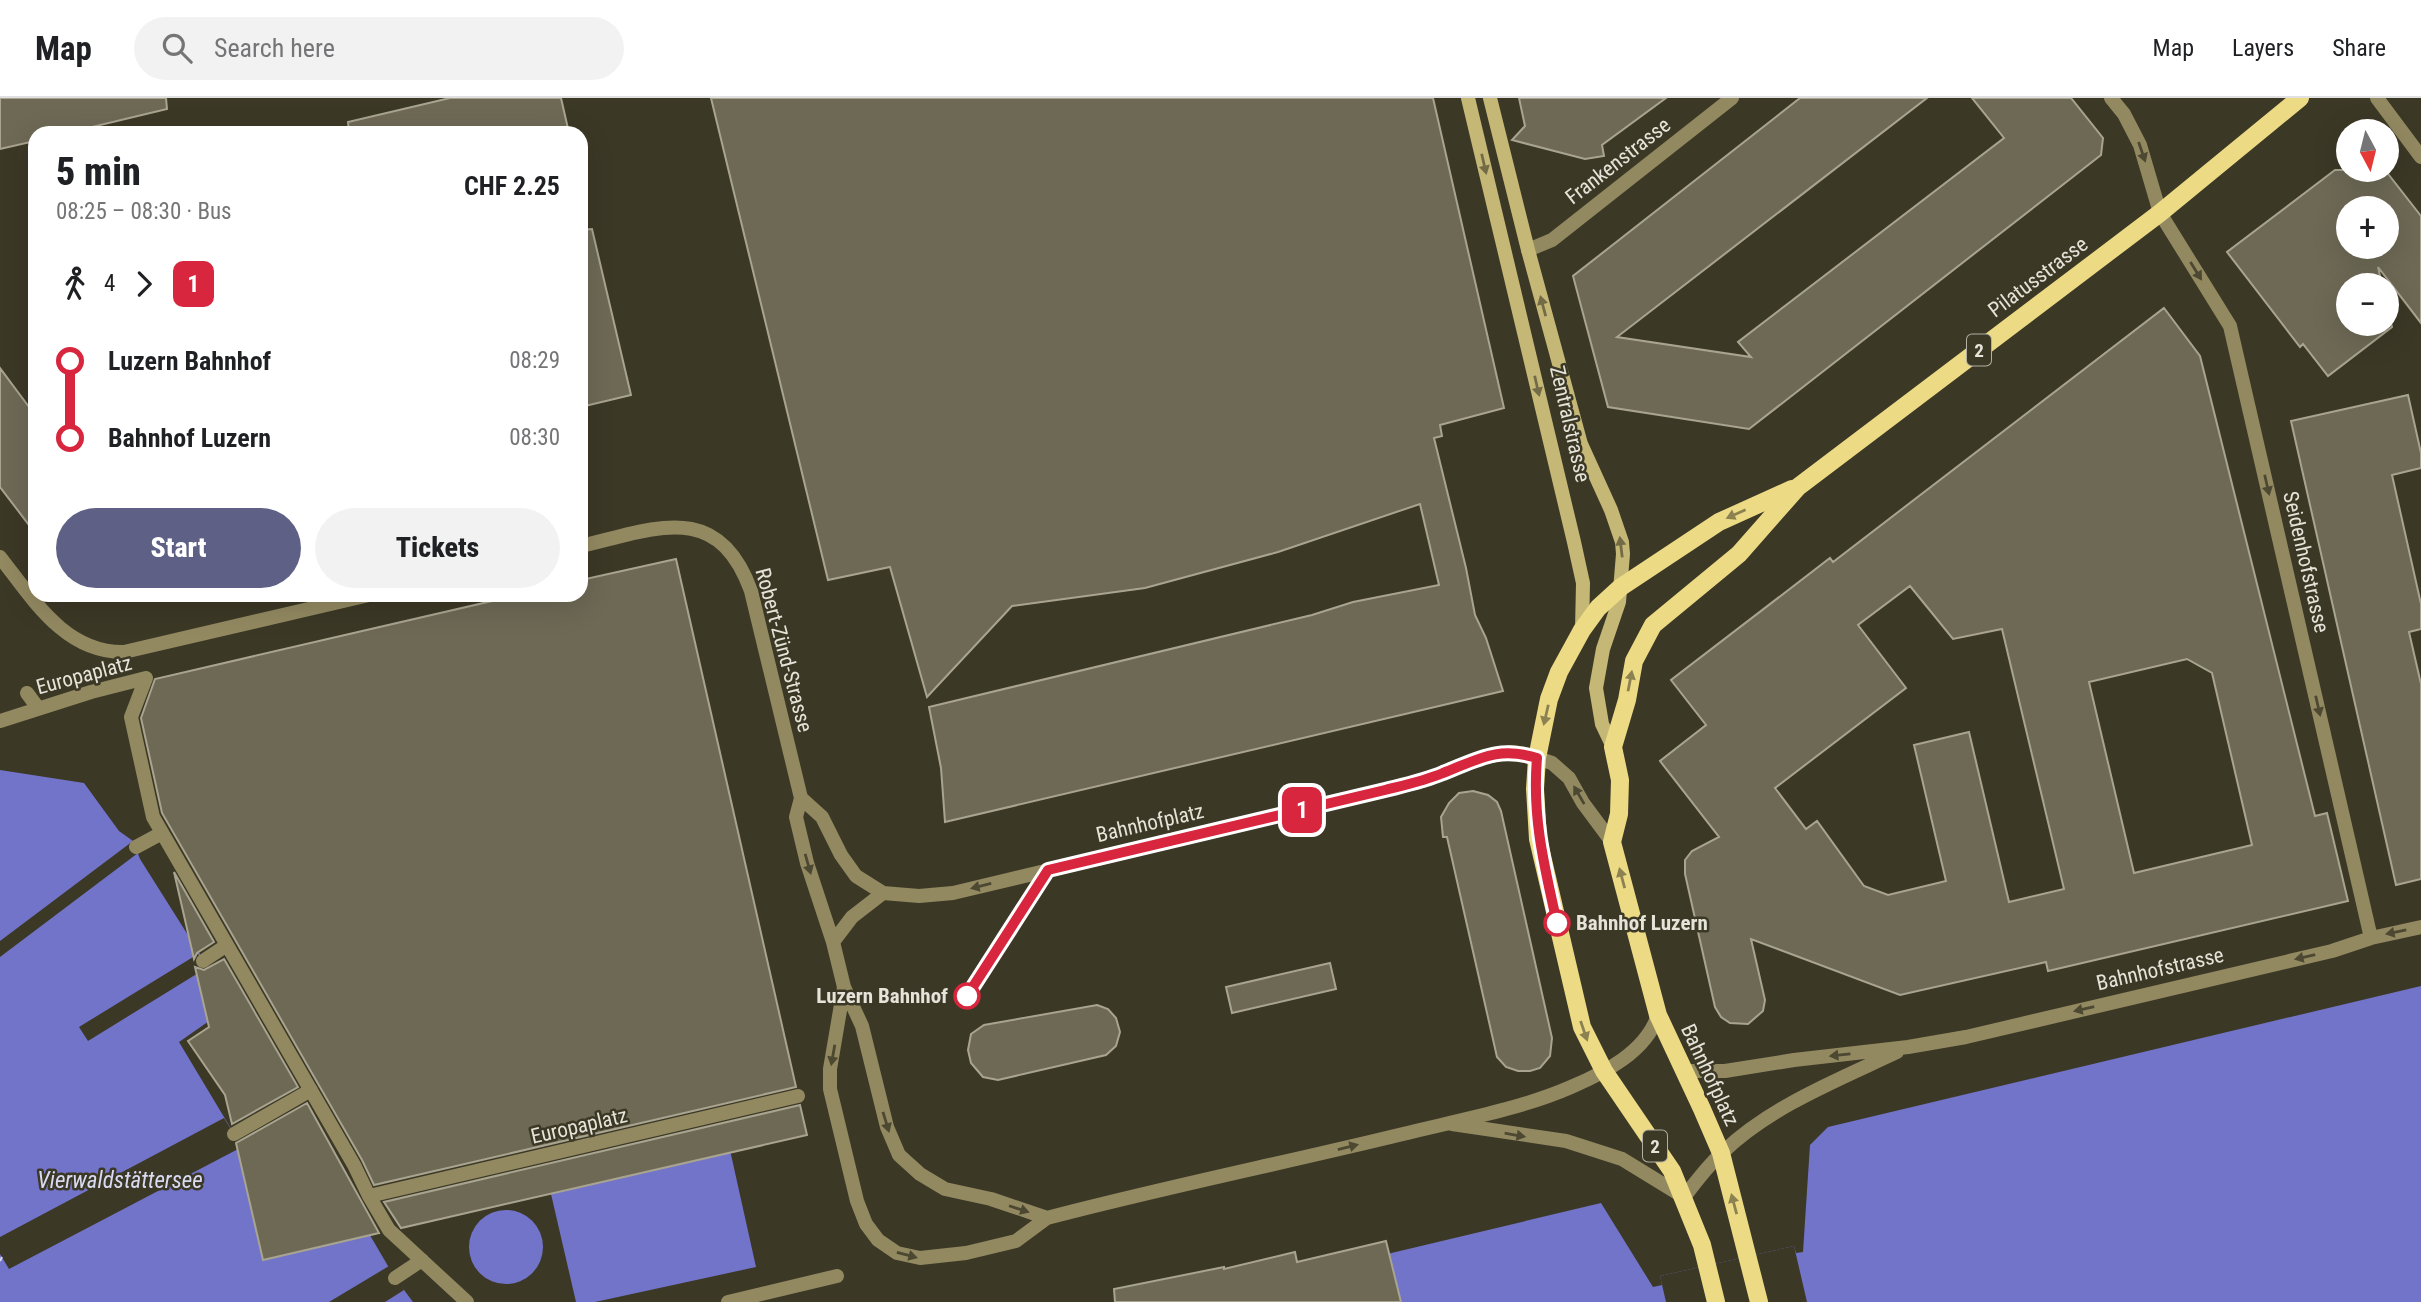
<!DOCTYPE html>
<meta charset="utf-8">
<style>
body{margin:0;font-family:"Roboto Condensed",sans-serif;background:#f2f2f2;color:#202124;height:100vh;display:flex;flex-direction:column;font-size:26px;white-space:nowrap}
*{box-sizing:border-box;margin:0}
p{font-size:23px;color:#757577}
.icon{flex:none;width:38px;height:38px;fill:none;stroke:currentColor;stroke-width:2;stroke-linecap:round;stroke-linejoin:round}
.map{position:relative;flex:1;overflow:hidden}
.drawer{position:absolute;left:28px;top:28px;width:560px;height:476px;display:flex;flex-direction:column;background:#fff;border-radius:21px;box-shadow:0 7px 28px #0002}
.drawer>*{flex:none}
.badge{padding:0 14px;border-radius:10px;font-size:24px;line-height:46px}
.needle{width:46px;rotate:173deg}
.controls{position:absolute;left:2336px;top:21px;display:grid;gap:14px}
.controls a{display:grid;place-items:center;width:63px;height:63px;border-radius:50%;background:#fff;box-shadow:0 7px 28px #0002;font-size:35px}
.map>.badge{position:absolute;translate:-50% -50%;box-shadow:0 0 0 4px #fff}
.legs{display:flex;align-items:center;gap:10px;height:77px;padding:0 28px;font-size:23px}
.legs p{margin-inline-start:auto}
.summary{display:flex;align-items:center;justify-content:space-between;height:119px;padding:0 28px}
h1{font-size:38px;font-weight:800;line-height:52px}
.button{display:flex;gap:14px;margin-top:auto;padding:14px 28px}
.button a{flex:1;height:80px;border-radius:42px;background:#5e6185;color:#fff;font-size:28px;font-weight:800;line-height:80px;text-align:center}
.button a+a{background:#f2f2f2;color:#202124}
ul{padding:0 28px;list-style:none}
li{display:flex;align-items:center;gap:24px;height:77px;font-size:26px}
li i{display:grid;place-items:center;width:10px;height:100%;margin:0 9px;background:currentColor}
li i::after{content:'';width:18px;height:18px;margin:-9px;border:5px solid;border-radius:50%;background:#fff}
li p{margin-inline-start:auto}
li:first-child i{background:linear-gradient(#0000 50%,currentColor 0)}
li:last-child i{background:linear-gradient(currentColor 50%,#0000 0)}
header{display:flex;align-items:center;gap:42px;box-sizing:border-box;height:98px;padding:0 35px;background:#fff;border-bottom:2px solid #e0e0e0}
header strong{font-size:33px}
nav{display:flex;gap:38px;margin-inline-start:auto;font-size:24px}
.search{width:490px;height:63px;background:#f2f2f2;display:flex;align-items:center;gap:18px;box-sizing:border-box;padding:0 24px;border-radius:38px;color:#757577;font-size:26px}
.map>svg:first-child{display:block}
.water{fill:#7274c9}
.pier{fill:#3c3826}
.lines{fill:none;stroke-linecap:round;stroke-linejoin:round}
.ferry{stroke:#d8dbf2;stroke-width:2;stroke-dasharray:9 7;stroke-linecap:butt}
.building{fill:#6d6955;stroke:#a8a48f;stroke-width:2;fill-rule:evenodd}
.pedestrian{stroke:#928961;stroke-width:14}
.minor{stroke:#928961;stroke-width:14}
.secondary{stroke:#c5b776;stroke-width:14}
.primary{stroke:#ecda85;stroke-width:18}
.oneway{fill:#4d4832}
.oneway2{fill:#736b46}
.oneway3{fill:#8b8151}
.line-1-casing{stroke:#fff;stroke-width:16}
.line-1{stroke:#d7263d;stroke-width:10}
.stop-1-dot{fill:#fff;stroke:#d7263d;stroke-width:3.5}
.labels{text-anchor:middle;stroke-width:5;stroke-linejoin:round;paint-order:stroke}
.shield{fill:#3c3826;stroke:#b3b0a3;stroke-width:2}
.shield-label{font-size:19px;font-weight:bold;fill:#e6e4d9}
.street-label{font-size:21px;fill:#e6e4d9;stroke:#3c3826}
.stop-label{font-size:21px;font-weight:bold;fill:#e6e4d9;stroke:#3c3826;text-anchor:start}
.water-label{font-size:23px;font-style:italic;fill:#d8dbf2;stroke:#3c3826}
</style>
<header>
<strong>Map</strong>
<div class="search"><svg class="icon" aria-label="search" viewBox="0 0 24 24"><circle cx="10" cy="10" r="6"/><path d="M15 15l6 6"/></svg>Search here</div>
<nav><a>Map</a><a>Layers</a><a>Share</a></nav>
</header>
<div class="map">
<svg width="2421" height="1204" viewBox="0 0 2421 1204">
<rect width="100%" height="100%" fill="#3c3826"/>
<path class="water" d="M 0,672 L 84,685 L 119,733 L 133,743 L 140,761 L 232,907 L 179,944 L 242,1049 L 305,1026 L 395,1180 L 413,1204 L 0,1204 Z
M 2421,888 L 2421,1204 L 1306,1204 L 1299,1177 L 1601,1105 L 1653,1189 L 1662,1187 L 1660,1178 L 1794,1148 L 1796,1155 L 1803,1154 L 1810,1047 L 1828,1029 Z
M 728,1043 L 756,1169 L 595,1204 L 576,1204 L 548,1083 Z
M469 1149a37 37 0 1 1 74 0a37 37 0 1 1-74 0Z"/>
<path class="pier" d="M 133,743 L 138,755 L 0,859 L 0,843 Z
M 198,856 L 208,869 L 88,943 L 79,929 Z
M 224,1020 L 242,1049 L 9,1171 L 0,1156 L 0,1139 Z
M 1794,1148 L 1807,1204 L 1666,1204 L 1660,1178 Z
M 389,1168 L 404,1192 L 385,1204 L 329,1204 Z"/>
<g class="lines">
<path class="ferry" d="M 0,1163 L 2,1159"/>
</g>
<path class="building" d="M 0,0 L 166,0 L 167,11 L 67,35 L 35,35 L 35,43 L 0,51 Z
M 450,0 L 561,0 L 569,35 L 349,35 L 348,24 Z
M 711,0 L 1433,0 L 1504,310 L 1440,327 L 1442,338 L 1434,340 L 1466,470 L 1475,517 L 1486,540 L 1503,593 L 945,724 L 941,670 L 929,609 L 1312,517 L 1353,504 L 1439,487 L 1420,406 L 1278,454 L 1145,490 L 1012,508 L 927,599 L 890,469 L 828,482 Z
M 1519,0 L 1666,0 L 1602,47 L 1604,58 L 1585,61 L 1512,42 L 1525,28 Z
M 1800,0 L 1927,0 L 1617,239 L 1751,259 L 1738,244 L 2004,40 L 1972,0 L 2071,0 L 2103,40 L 2101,57 L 1749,331 L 1608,309 L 1573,178 Z
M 2335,72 L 2385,72 L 2421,118 L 2421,225 L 2378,169 L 2382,187 L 2348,187 L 2348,226 L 2387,226 L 2387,208 L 2392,229 L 2328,278 L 2303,246 L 2300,249 L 2227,154 ZM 2348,110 L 2387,110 L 2387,149 L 2348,149 Z
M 592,131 L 631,297 L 581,309 L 581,132 Z
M 2164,210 L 2200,258 L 2315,718 L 2327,715 L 2348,803 L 2048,873 L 2046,864 L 1900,897 L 1751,841 L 1765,902 L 1763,913 L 1748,926 L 1730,925 L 1721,919 L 1715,909 L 1685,776 L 1685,762 L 1692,753 L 1719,739 L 1660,663 L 1706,627 L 1671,582 L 1830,460 L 1833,464 ZM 1910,488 L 1953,541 L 2002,531 L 2064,791 L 2009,804 L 1969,634 L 1914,647 L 1946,783 L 1888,797 L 1864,788 L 1817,723 L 1806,731 L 1775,690 L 1906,590 L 1858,527 ZM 2187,561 L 2212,575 L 2252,747 L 2134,775 L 2089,584 Z
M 0,270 L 35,317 L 35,435 L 0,389 Z
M 2408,297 L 2421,355 L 2421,370 L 2392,377 L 2421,506 L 2421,531 L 2409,534 L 2421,586 L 2421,781 L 2396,787 L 2291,323 Z
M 676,461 L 796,989 L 374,1087 L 362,1062 L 162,715 L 141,620 L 155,581 L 518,497 L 581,497 L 581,482 Z
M 1473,693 L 1488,697 L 1497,704 L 1501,713 L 1552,940 L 1550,958 L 1540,970 L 1530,973 L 1518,973 L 1506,969 L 1497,959 L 1447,739 L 1443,739 L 1441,719 L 1449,705 L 1459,695 Z
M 174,774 L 214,844 L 197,855 L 194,861 Z
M 224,861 L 298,989 L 232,1026 L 225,997 L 188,943 L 209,929 L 195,869 L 204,872 Z
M 1330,865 L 1336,891 L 1232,915 L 1226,889 Z
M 1097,907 L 1108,911 L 1116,920 L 1120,934 L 1116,948 L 1106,957 L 998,982 L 983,979 L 971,965 L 968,952 L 971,936 L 984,927 Z
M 307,1005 L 379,1135 L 263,1162 L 236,1045 Z
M 800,1007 L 807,1037 L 401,1130 L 384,1104 Z
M 1386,1143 L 1401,1204 L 1115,1204 L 1114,1191 L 1224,1169 L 1224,1171 L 1295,1154 L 1297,1164 Z"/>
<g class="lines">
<path class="pedestrian" d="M 146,580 L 131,619 L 153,719 L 354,1067 L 369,1098 L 389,1132 L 467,1204
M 27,595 L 38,610
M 0,623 L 91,594 L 146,580
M 136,749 L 162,735
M 203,863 L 227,847
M 234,1036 L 311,992
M 369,1098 L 798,998
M 395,1180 L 422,1162
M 728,1204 L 837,1178"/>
<path class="minor" d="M 2111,0 L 2124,16 L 2140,47 L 2160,115 L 2230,228 L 2371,840
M 2377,0 L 2421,59
M 1528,152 L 1552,142 L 1732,0
M 581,448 C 654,431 718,401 751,493 L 801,700 L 796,719 L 807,765 L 833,844 L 844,889 L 862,928 L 887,1029 L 899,1057 L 920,1076 L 945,1091 L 991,1101 L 1047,1120
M 0,459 C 33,501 65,555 124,554 L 369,497
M 801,700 L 822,719 L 841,757 L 856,778 L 883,795
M 833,844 L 852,819 L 883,795 L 919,798 L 953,795 L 1385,692 L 1423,683 L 1487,658 L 1511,654 L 1525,656 L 1552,665 L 1569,680 L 1583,705 L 1612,744
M 844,889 L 830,971 L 830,991 L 857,1103 L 866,1126 L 878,1142 L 897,1155 L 920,1160 L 966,1155 L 1016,1143 L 1047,1120 C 1165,1089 1284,1065 1403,1036 C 1456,1023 1521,1011 1571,989 C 1604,975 1646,954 1658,917
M 1685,973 L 1725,973 L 1794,962 L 1908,949 L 1966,939 L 2332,853 L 2371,840 L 2421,829
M 1452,1026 L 1566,1043 L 1622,1061 L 1684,1099 C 1696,1084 1708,1067 1723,1054 C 1771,1008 1838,982 1897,954"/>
<path class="secondary" d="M 1468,0 L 1574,444 L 1583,485 L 1582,532
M 1490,0 L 1528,152 L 1581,346 L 1611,412 L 1622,444 L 1623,456 L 1619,504 L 1603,551 L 1596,590 L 1602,626 L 1613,649"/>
<path class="primary" d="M 1716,1204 L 1702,1147 L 1672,1073 L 1604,973 L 1582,929 L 1538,741 L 1535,691 L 1537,660 L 1549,601 L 1559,574 L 1582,532 L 1598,510 L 1621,489 L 1719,424 L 1792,391
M 1759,1204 L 1721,1055 L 1702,1011 L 1658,917 L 1612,744 L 1619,716 L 1620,682 L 1613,649 L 1627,602 L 1634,563 L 1653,527 L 1739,456 L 1798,389 L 2160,115 L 2300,0"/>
</g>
<defs><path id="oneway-solid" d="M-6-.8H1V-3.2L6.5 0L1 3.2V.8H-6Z" transform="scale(1.75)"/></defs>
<g class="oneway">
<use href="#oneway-solid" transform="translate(2142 54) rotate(71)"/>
<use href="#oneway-solid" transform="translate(2196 173) rotate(58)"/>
<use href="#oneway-solid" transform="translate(2267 387) rotate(77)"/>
<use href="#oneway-solid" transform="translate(2318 608) rotate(77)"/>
<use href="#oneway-solid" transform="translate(1579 697) rotate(-120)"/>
<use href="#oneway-solid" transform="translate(808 766) rotate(74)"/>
<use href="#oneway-solid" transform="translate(981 788) rotate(166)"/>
<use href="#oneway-solid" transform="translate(2396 834) rotate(168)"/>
<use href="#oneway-solid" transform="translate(2305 859) rotate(167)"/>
<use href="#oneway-solid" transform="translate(2084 911) rotate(167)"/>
<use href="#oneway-solid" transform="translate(833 957) rotate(100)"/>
<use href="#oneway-solid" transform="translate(1840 957) rotate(174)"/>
<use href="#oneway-solid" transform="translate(886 1024) rotate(73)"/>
<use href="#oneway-solid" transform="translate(1515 1037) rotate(10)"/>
<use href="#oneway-solid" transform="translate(1348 1049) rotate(-14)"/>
<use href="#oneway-solid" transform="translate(1019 1111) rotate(18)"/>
<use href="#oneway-solid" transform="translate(907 1157) rotate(15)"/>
</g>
<g class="oneway2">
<use href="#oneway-solid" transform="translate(1484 66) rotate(77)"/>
<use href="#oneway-solid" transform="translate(1543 208) rotate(-105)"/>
<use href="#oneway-solid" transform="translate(1537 288) rotate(77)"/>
<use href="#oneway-solid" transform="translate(1621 449) rotate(-97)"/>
</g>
<g class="oneway3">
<use href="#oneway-solid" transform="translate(1736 416) rotate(156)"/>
<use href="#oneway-solid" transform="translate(1630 583) rotate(-79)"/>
<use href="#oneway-solid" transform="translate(1546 617) rotate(103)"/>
<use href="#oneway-solid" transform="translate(1622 780) rotate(-105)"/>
<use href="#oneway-solid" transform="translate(1584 933) rotate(71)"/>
<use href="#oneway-solid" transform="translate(1734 1106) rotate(-105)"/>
</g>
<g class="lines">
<defs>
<path id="line-1" d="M 967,898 L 1048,772 L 1385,692 C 1405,687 1424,683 1443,675 C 1479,661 1498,648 1537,660 C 1532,719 1544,767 1557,825"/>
</defs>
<use href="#line-1" class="line-1-casing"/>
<use href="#line-1" class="line-1"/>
</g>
<g class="stop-1-dot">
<circle cx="1557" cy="825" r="12"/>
<circle cx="967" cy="898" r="12"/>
</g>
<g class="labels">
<g class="shield">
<rect x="1967" y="236.5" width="24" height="31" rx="5"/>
<rect x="1643" y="1032.5" width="24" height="31" rx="5"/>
</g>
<g class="shield-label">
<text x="1979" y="259">2</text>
<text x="1655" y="1055">2</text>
</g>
<g class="street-label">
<text transform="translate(1618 63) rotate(-38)" y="7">Frankenstrasse</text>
<text transform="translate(2038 179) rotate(-37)" y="7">Pilatusstrasse</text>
<text transform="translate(1570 326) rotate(77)" y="7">Zentralstrasse</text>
<text transform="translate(2306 464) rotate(77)" y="7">Seidenhofstrasse</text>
<text transform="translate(784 552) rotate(75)" y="7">Robert-Zünd-Strasse</text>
<text transform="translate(84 577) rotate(-15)" y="7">Europaplatz</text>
<text transform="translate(1150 725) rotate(-13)" y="7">Bahnhofplatz</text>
<text transform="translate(2160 871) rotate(-13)" y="7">Bahnhofstrasse</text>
<text transform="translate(1710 977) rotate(65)" y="7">Bahnhofplatz</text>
<text transform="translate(579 1028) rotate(-13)" y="7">Europaplatz</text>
</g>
<g class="stop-label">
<text x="1576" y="832">Bahnhof Luzern</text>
<text x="948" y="905" text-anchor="end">Luzern Bahnhof</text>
</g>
<g class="water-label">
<text x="120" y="1090">Vierwaldstättersee</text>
</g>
</g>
</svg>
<div class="controls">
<a><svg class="needle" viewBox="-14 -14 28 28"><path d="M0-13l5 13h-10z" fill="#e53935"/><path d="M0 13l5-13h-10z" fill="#757577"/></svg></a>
<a>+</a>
<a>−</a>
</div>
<b class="badge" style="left:1302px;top:712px;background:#d7263d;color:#fff">1</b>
<section class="drawer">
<div class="summary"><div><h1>5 min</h1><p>08:25 – 08:30 · Bus</p></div><b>CHF 2.25</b></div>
<div class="legs"><svg class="icon" aria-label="walk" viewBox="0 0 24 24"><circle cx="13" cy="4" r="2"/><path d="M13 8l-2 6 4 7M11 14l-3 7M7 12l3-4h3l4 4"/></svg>4<svg class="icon" aria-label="forward" viewBox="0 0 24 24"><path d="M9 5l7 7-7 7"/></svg><b class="badge" style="background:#d7263d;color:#fff">1</b></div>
<ul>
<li><i style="color:#d7263d"></i><b>Luzern Bahnhof</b><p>08:29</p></li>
<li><i style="color:#d7263d"></i><b>Bahnhof Luzern</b><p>08:30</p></li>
</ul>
<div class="button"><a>Start</a><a>Tickets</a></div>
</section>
</div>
